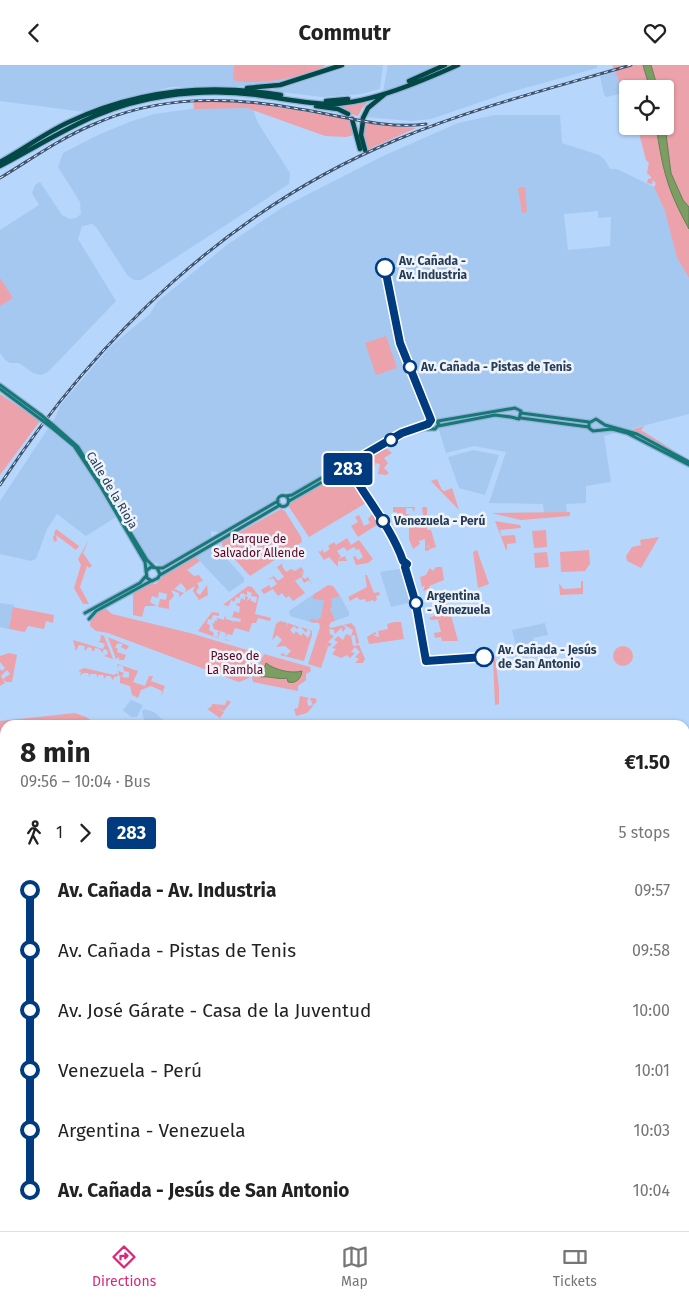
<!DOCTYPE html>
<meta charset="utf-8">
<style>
body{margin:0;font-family:"Fira Sans",sans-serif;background:#f6f6f6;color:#222;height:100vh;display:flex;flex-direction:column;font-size:19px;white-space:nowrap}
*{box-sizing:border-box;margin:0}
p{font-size:16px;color:#767676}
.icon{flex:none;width:28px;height:28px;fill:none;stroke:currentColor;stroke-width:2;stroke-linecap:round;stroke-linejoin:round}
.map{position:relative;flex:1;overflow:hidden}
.drawer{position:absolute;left:0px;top:655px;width:690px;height:511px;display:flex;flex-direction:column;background:#fff;border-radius:15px 15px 0 0;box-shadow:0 1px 4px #0004}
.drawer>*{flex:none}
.badge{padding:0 10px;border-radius:4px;font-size:18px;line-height:32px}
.fabs{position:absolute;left:619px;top:15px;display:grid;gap:10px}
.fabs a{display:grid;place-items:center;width:55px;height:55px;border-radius:5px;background:#fff;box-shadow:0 1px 4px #0004;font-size:25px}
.map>.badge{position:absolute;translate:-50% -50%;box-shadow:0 0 0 2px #fff}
.legs{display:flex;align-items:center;gap:8px;height:55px;padding:0 20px;font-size:16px}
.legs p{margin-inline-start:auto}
.head{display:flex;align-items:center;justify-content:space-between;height:85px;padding:0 20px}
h1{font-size:28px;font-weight:700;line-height:38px}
ul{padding:0 20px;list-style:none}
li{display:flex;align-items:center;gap:18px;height:60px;font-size:19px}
li i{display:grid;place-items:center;width:8px;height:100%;margin:0 6px;background:currentColor}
li i::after{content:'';width:12px;height:12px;margin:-6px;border:4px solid;border-radius:50%;background:#fff}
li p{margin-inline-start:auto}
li:first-child i{background:linear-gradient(#0000 50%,currentColor 0)}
li:last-child i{background:linear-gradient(currentColor 50%,#0000 0)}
header{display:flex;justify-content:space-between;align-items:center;height:65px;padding:0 20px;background:#fff;font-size:22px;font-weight:700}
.menu{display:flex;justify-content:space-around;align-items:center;height:70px;border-top:1px solid #e0e0e0;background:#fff;font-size:14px;color:#767676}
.menu a{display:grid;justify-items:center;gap:2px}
.menu .current{color:#db2777}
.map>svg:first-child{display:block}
.built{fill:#a5c8f1;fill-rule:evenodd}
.green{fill:#eca2aa}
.water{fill:#7c9e61;stroke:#62815e}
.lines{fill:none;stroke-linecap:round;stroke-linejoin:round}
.secondary-casing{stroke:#97b4d8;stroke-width:5.5}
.motorway-casing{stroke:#97b4d8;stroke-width:7}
.secondary{stroke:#177977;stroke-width:3}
.motorway{stroke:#014846;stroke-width:4.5}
.rail-casing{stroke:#3e5571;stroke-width:3}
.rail{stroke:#eff4fb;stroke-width:1;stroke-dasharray:4;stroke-linecap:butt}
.secondary-bridge-casing{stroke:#97b4d8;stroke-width:5.5;stroke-linecap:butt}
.secondary-bridge{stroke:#177977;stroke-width:3}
.line-1-casing{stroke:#fff;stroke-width:11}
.line-1{stroke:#003b80;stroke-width:8}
.stop-1-dot{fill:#fff;stroke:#003b80;stroke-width:2.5}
.labels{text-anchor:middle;stroke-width:5;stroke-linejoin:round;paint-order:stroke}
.stop-label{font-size:12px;font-weight:bold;fill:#273d57;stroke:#eff4fb;text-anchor:start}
.street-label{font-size:12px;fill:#273d57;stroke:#eff4fb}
.park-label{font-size:12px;fill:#5e001e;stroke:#eff4fb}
</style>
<header><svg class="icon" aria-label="back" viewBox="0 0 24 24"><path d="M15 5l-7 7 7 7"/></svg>Commutr<svg class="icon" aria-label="heart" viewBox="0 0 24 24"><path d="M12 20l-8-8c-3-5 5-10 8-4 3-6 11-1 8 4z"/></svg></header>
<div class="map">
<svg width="689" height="1166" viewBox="0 0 689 1166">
<rect width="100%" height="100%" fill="#b6d6fc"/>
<path class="built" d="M 0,0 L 297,0 L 295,14 L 281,18 L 258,21 L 171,22 L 116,35 L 85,47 L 0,36 Z
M 347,0 L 383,0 L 380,24 L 362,29 L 322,32 L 274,26 L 274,23 Z
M 388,0 L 597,0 L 597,3 L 507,28 L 431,54 L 412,56 L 365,52 L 368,45 L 382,32 Z
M 616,6 L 623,28 L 607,32 L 604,30 L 600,11 Z
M 198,43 L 247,43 L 253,45 L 258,58 L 290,108 L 289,119 L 141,215 L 134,215 L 128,211 L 96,162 L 92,159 L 82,161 L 78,174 L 116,236 L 48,307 L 41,310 L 33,308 L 19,298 L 10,298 L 5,295 L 0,288 L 0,165 L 39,140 L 32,128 L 35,120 L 40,117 L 62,150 L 70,154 L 76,153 L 81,149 L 80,137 L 58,102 L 63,88 L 98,70 L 132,56 L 154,49 Z
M 495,50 L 560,50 L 562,78 L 599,90 L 605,95 L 610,104 L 617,104 L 654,122 L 668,152 L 677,193 L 689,213 L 689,349 L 604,371 L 611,417 L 586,421 L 586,438 L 566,439 L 567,447 L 544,448 L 543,439 L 489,438 L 506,387 L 474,381 L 446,388 L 439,365 L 428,364 L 427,359 L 400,368 L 356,393 L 342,391 L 338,402 L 294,427 L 278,428 L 274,438 L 222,468 L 211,466 L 211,472 L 207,477 L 162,501 L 149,495 L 121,449 L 86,471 L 57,449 L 47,464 L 36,494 L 31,496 L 0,489 L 0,436 L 55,353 L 61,339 L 111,281 L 150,249 L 157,237 L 228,179 L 283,142 L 383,91 L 458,58 ZM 598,146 L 598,153 L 611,152 L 610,181 L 568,185 L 564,149 Z
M 473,385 L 499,390 L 485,430 L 459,423 L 448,392 Z
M 213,482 L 217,483 L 244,513 L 244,517 L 229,527 L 196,492 Z
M 399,504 L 404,507 L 411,534 L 408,538 L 391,542 L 380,507 Z
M 317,527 L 325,532 L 322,555 L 314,558 L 290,551 L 289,546 Z
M 340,531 L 349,547 L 349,551 L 331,557 L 331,534 Z
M 0,538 L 14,540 L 9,564 L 0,562 Z
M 545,558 L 548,570 L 533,573 L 534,577 L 516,581 L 512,565 Z
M 131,635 L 143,640 L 137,652 L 131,652 L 123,645 Z
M 144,644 L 154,647 L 169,660 L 145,660 L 142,646 Z"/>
<path class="green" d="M 234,0 L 326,0 C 309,13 254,21 233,15 Z
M 612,0 L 689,0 L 689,213 L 677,193 L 665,146 L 654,122 L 656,119 L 653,115 L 652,119 L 647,118 L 648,114 L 652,113 L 647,108 L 649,98 L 646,95 L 637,61 L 665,61 L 665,24 L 628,24 L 627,35 C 620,24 619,11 612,0 Z
M 372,33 L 362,43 L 358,51 L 323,41 Z
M 218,35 L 253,38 L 350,54 L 354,70 L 346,72 L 325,71 L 247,43 L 194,44 L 193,36 Z
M 364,58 L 416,63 L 367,85 L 363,73 Z
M 525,122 L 527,147 L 522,148 L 518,123 Z
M 0,213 L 13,233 L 0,241 Z
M 386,271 L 397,303 L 376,310 L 365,278 Z
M 0,329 L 40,356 L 0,410 Z
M 645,361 L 641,365 L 689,395 L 630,365 Z
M 386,383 L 392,388 L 384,393 L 388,398 L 384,403 L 389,408 L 386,410 L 378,409 L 380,399 L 375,398 L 375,402 L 368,402 L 369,406 L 362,405 L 361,412 L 358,412 L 355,407 L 356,401 Z
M 344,406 L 347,407 L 366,438 L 309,472 L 289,442 L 291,436 Z
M 437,414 L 442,425 L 445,426 L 452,423 L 459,445 L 431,416 Z
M 393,442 L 415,442 L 414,447 L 412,443 L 406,443 L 406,449 L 412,450 L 412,453 L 418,454 L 420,458 L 424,457 L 422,442 L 427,442 L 427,465 L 431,465 L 436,482 L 430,484 L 429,481 L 426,482 L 429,482 L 430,485 L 425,486 L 425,474 L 419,476 L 420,479 L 413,484 L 409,474 L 409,460 L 401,459 L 401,451 L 397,451 L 397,447 L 393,447 Z
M 281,444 L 285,446 L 301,472 L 302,477 L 250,511 L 222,480 L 222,477 Z
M 375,446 L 380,458 L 358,472 L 351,461 L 358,457 L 355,452 L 359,450 L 364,461 L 370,458 L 368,454 Z
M 570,447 L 570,451 L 521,455 L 491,448 Z
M 495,456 L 520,460 L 521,463 L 500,465 L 501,471 L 515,470 L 516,478 L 507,479 L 507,485 L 506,485 Z
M 56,464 L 79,481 L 76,485 L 56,470 L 57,476 L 54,477 L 53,471 L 55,470 L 54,468 Z
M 546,465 L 547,482 L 534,483 L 532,466 Z
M 659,472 L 641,503 L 627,496 L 626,491 L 632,482 L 641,480 L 640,475 Z
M 347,473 L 351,480 L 359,475 L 373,494 L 368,498 L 356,500 L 353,492 L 355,491 L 358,495 L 363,492 L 359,484 L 356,485 L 354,482 L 347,486 L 344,482 L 337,486 L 341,492 L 337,495 L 345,491 L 347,496 L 338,496 L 338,502 L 329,492 L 324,495 L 318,486 L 321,487 L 322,484 L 324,488 L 330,484 L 328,481 L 334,477 L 336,480 Z
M 89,475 L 83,488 L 92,501 L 89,503 L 87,501 L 80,522 L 89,539 L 83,539 L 74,523 L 81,500 L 78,494 Z
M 477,485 L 489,519 L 478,523 L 473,487 Z
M 589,485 L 590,499 L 585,506 L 561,507 L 560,487 Z
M 547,487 L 549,502 L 535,503 L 534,488 Z
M 196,492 L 200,496 L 187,505 L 194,511 L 199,510 L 203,516 L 197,518 L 199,522 L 196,527 L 200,530 L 207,520 L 208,530 L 199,535 L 193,526 L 195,521 L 185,527 L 186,524 L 181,518 L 174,524 L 184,528 L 179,532 L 179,528 L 171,525 L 174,531 L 169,536 L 169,544 L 158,542 L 160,534 L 166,535 L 167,529 L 159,527 L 158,533 L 152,531 L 150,537 L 157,541 L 145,541 L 142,552 L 133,550 L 133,528 L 148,519 L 156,519 L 163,511 Z
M 283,498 L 282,501 L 286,507 L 291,504 L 295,506 L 301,502 L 304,506 L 298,511 L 304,507 L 302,512 L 305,514 L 308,512 L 313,520 L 309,515 L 304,518 L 301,512 L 295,516 L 305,528 L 293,536 L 289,531 L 286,533 L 282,528 L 278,531 L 273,524 L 264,529 L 261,525 L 269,520 L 271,523 L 277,519 L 273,513 L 267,515 L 274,511 L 278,516 L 284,512 L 277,502 Z
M 436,502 L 442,502 L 444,515 L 429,521 L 430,524 L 423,526 L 425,520 L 422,522 L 420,512 L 426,510 L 430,503 L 433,506 Z
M 365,510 L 367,510 L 374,528 L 379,527 L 380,530 L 376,531 L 377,535 L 374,537 L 373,535 L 366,537 L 365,534 L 360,535 L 357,532 L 350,536 L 348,532 L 367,522 Z
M 581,516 L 583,516 L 583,529 L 560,530 L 559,518 L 563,524 L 581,523 Z
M 328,520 L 333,521 L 340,531 L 331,534 L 332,543 L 330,544 L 335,556 L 331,557 L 329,561 L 331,563 L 343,560 L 346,563 L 343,567 L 341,563 L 335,569 L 334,565 L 329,564 L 330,569 L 334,571 L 328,577 L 332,579 L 329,582 L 326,579 L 328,582 L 321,603 L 308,599 L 320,562 L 319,558 L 310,557 L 311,554 L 318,555 L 321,552 L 324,535 L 313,534 L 313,530 Z
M 248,521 L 252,522 L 259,531 L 255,549 L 271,553 L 270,556 L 258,553 L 256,558 L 252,558 L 249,567 L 235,563 L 232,570 L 227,569 L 225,574 L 230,576 L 225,575 L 226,568 L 214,564 L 212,558 L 216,559 L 214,558 L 215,555 L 217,556 L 217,553 L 224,555 L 225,550 L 226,554 L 233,556 L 232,558 L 234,556 L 240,557 L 241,554 L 232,552 L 234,546 L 239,548 L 240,542 L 235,539 L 240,538 L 241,533 L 245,535 L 245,531 L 248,532 L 247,536 L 251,533 L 251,536 L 256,538 L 257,532 L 251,531 L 252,528 L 247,526 L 247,530 L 241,528 L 239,533 L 236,532 L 234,537 L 231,535 L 229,541 L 223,540 Z
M 445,537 L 449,543 L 458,576 L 442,576 L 441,572 L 435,573 L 434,568 L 441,567 L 438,555 L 441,554 L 431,555 L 429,553 L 436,550 L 437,552 L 435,543 L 433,543 L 432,539 L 437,538 L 439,544 L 446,542 Z
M 13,542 L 54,550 L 53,558 L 46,556 L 44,564 L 28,561 L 25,567 L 9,564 Z
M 105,543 L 112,549 L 190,568 L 257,588 L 259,590 L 249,613 L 239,617 L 108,568 L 96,566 L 90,561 L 91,552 Z
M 212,547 L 219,548 L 219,551 L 213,550 L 211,555 L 208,554 L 207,559 L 210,560 L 209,565 L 214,568 L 213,571 L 218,572 L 218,566 L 220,567 L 218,573 L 198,566 Z
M 280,556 L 287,558 L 286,563 L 288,558 L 299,562 L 297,564 L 294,561 L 290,565 L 294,569 L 296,566 L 301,571 L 303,568 L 308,573 L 311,567 L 308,564 L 306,568 L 301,562 L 312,566 L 312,570 L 304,596 L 280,590 L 283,588 L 286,591 L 291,586 L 285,581 L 276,582 L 282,575 L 277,570 L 272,575 L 276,559 Z
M 394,557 L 401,557 L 404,574 L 369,579 L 367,572 L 375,567 L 377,569 L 373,570 L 379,572 L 378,566 L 388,564 L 387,559 Z
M 351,558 L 355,562 L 359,578 L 356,579 L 355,570 L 351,571 L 353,581 L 359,580 L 365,594 L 363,598 L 355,598 L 359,594 L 355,592 L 360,587 L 355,582 L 351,587 L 355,588 L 350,593 L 347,590 L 341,593 L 332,589 L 336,584 L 332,583 L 338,577 L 334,575 L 338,571 L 343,575 L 346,569 L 351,571 L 353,565 L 344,560 Z
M 101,570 L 104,571 L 113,594 L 104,591 L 108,589 L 107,585 L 104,584 L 102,588 L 100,584 L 95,583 L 94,586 L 92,586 L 92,583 L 88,582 L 86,585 L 84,585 L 85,581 L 79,580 L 76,586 L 73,575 L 103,584 L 105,579 L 97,576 L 100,576 Z
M 108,572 L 129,581 L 126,585 L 121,582 L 123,579 L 118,578 L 115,582 L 118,584 L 117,587 L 126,590 L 124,595 L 119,595 L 119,592 L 116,594 Z
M613 591a10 10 0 1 1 20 0a10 10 0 1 1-20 0Z
M 9,588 L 17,590 L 12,617 L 6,617 L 3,614 L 10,609 L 7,605 L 1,611 L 5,618 L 0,621 L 0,604 L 2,606 L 5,603 L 0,597 L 0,591 Z
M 264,589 L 310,602 L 311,606 L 306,609 L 306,615 L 298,621 L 298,626 L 253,617 L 252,613 Z
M 495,592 L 499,623 L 499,639 L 495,640 L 493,595 Z
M 118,599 L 138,606 L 133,617 L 145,621 L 149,611 L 153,611 L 151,616 L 165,621 L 161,632 L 162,626 L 151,621 L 141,625 L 138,633 L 132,630 L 130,621 L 120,618 L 120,612 L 123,612 L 119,611 L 118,606 L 124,608 L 122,611 L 124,612 L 125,613 L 129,612 L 129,607 L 124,606 L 123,601 L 119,600 L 117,603 Z
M 84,603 L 114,610 L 117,608 L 118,611 L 114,612 L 113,615 L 110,611 L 106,611 L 105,614 L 103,610 L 98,610 L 98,613 L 96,609 L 90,609 L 90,612 L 88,608 L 83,608 L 80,611 L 81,607 L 78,606 Z
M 300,631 L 309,633 L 307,635 L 308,641 L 313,640 L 310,633 L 315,633 L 317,636 L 307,648 L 296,651 L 294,644 L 298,643 Z
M 227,635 L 231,637 L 224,646 L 217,644 L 224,647 L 220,653 L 207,644 L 211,642 L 212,639 L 225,640 Z
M 75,648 L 86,652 L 98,660 L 5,660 L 5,690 L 0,690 L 0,656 Z
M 685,816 L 689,820 L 687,1150 L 685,1150 Z
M 0,979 L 5,979 L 5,1021 L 0,1019 Z
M 0,1100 L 5,1101 L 5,1147 L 0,1147 Z"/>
<path class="water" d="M 643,0 L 651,0 L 658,24 L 650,24 Z
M 656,61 L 665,61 L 671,108 L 683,135 L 689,142 L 689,164 C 667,124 663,106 656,61 Z
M 266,598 C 275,605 291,609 302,606 C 301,614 296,619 288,617 L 287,613 C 279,615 270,611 261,612 Z"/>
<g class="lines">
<defs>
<path id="secondary" d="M 0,320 L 41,350
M 0,324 L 39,353
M 521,348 L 589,357
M 521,353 L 589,362
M 438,356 L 515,343 L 521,346 L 519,354 L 511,352
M 53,360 L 78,382 L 147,495 L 154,502
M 438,361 L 495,350 L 511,352
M 51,362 L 74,381 L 101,422 L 145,497 L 147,513 L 152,516 L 158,513 L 160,509 L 157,503 L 151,502 L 146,506
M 342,388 L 347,393 L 355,394 L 402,368 L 428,359
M 342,389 L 343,402
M 689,397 L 637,369 L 605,360 L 596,354 L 589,358 L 589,363 L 593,366 L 612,364 L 627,368 L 689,400
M277.5 436a5.5 5.5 0 1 1 11 0a5.5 5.5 0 1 1-11 0Z
M 286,431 L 292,430 L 342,401
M 289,436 L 406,369 L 424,364 L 435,364 L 439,359 L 434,354 L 428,359
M 157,503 L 163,503 L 278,436
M 160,510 L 280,440
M 85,548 L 140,518 L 146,511
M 89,554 L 96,546 L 151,516
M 0,1021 L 5,1023
M 0,1024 L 5,1026
M 88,1161 L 88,1166
M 97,1161 L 97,1166
M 223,1166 L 228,1161
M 228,1166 L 232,1161"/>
<path id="motorway" d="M 409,16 L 445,0
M 247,23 L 280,20 L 342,0
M 326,36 L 348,34
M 316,41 L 338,44 L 348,49
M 363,53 L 368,43 L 385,29
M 352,54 L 360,84
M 363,56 L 361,70 L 365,85
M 0,97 C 24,84 45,68 69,57 C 136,25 208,18 281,30
M 0,101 C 59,70 97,41 166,31 C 199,26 232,26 264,31 C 286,34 309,39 332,39 C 371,38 422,16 458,0
M 0,1070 L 5,1069
M 0,1074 L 5,1074
M 0,1080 L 5,1079
M 0,1087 L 5,1086
M 0,1092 L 5,1092
M 0,1096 L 5,1096
M 685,1152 L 689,1153
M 685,1156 L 689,1156
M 685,1160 L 689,1160
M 532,1161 L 540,1166
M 577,1161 L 618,1166
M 659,1161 L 667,1161"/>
</defs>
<use href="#secondary" class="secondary-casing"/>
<use href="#motorway" class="motorway-casing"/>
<use href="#secondary" class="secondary"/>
<use href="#motorway" class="motorway"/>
<defs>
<path id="rail" d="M 0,113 C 30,95 59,74 92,60 C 159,30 227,31 299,44 C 340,50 385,65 426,59
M 0,420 C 96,272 231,143 396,75 C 473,43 552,23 631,0"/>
</defs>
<use href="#rail" class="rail-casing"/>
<use href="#rail" class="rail"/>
<defs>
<path id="secondary-bridge" d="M 41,350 L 53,360
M 39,353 L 51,362"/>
</defs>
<use href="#secondary-bridge" class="secondary-bridge-casing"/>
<use href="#secondary-bridge" class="secondary-bridge"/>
</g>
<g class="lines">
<defs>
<path id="line-1" d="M 385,203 L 400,278 L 431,355 L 428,359 L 402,368 L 359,393 L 345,393 L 342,399 L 344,403 L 349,403 C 367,435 391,462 403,496 L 407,499 L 405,502 L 416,539 L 426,596 L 484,592"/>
</defs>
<use href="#line-1" class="line-1-casing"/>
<use href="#line-1" class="line-1"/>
</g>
<g class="stop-1-dot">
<circle cx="385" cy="203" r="9"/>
<circle cx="410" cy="302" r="6"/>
<circle cx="391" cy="375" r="6"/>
<circle cx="383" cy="456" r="6"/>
<circle cx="416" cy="538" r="6"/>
<circle cx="484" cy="592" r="9"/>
</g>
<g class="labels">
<g class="stop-label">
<text x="399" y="200">Av. Cañada -<tspan x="399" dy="14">Av. Industria</tspan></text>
<text x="421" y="306">Av. Cañada - Pistas de Tenis</text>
<text x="394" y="460">Venezuela - Perú</text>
<text x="427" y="535">Argentina<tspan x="427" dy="14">- Venezuela</tspan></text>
<text x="498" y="589">Av. Cañada - Jesús<tspan x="498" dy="14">de San Antonio</tspan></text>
</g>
<g class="street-label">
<text transform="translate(112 425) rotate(59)" y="4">Calle de la Rioja</text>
</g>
<g class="park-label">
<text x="259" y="478">Parque de<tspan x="259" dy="14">Salvador Allende</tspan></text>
<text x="235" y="595">Paseo de<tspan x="235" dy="14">La Rambla</tspan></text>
</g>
</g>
</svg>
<div class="fabs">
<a><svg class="icon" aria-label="locate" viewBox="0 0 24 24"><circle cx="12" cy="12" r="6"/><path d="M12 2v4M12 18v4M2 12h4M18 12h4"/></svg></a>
</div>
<b class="badge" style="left:348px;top:404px;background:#003b80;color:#fff">283</b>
<section class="drawer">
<div class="head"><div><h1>8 min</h1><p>09:56 – 10:04 · Bus</p></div><b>€1.50</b></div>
<div class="legs"><svg class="icon" aria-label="walk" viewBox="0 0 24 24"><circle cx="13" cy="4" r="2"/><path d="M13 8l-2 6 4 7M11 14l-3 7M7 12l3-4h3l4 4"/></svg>1<svg class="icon" aria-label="forward" viewBox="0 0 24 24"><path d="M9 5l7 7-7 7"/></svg><b class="badge" style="background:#003b80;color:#fff">283</b><p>5 stops</p></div>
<ul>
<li><i style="color:#003b80"></i><b>Av. Cañada - Av. Industria</b><p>09:57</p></li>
<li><i style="color:#003b80"></i><span>Av. Cañada - Pistas de Tenis</span><p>09:58</p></li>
<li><i style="color:#003b80"></i><span>Av. José Gárate - Casa de la Juventud</span><p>10:00</p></li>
<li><i style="color:#003b80"></i><span>Venezuela - Perú</span><p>10:01</p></li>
<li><i style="color:#003b80"></i><span>Argentina - Venezuela</span><p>10:03</p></li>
<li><i style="color:#003b80"></i><b>Av. Cañada - Jesús de San Antonio</b><p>10:04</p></li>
</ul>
</section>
</div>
<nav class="menu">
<a class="current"><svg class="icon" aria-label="directions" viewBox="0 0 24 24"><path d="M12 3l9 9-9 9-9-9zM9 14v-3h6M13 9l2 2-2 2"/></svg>Directions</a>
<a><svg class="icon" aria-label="map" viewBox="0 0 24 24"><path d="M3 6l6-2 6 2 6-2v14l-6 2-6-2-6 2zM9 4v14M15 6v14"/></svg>Map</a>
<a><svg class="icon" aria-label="tickets" viewBox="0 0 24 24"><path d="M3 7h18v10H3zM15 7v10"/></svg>Tickets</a>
</nav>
